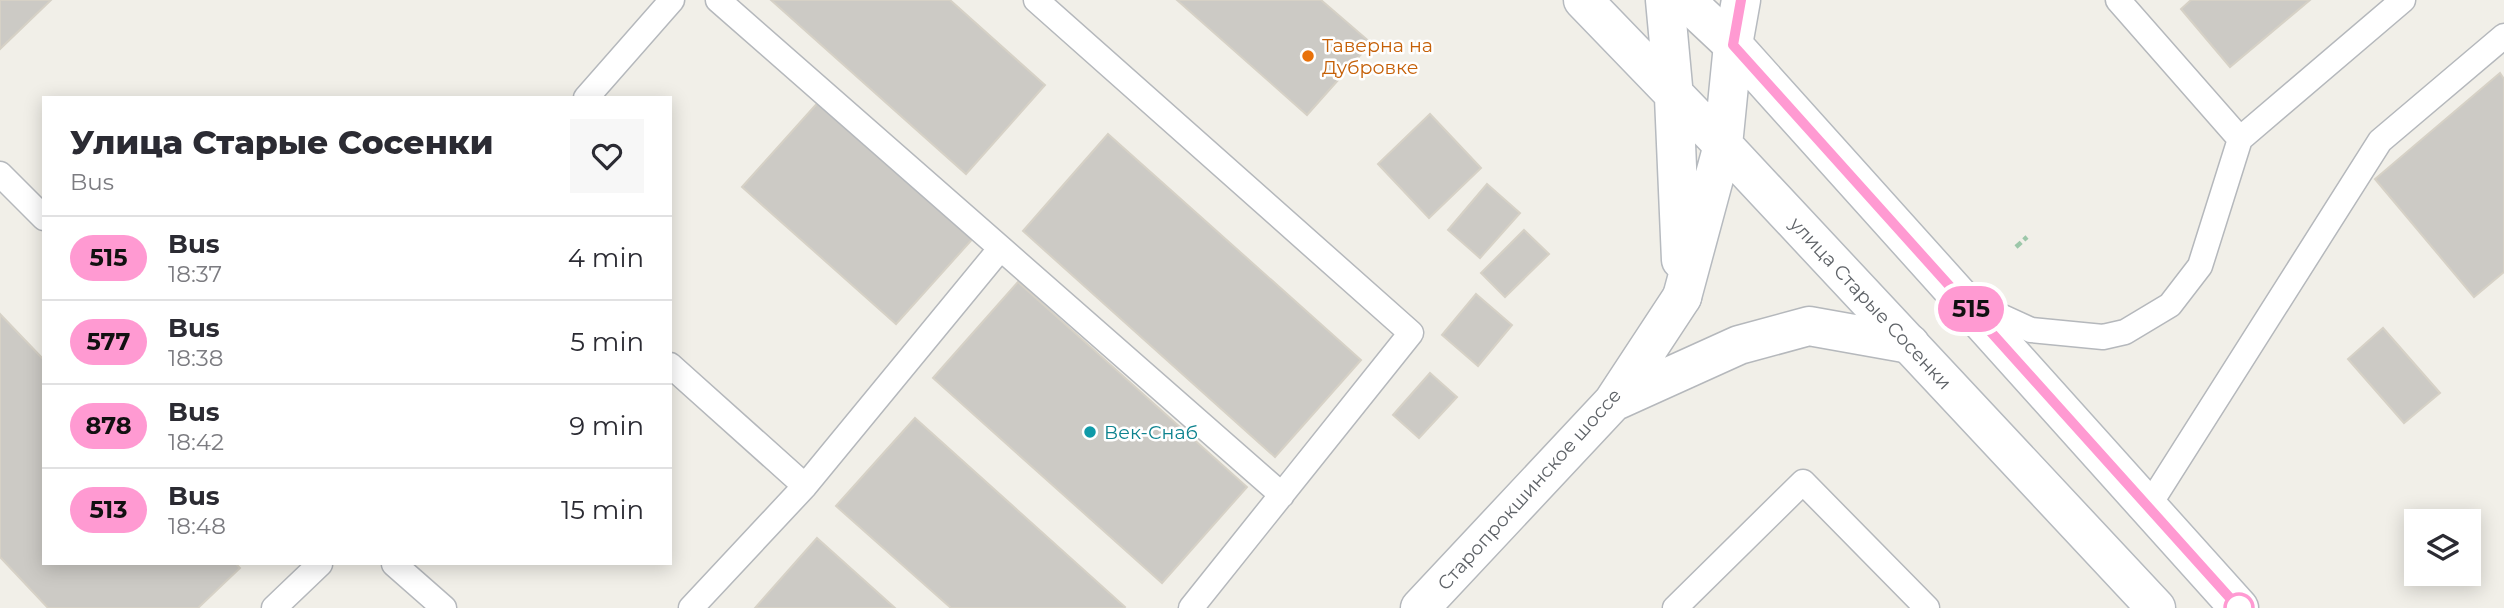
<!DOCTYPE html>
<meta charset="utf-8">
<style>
body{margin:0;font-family:Montserrat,sans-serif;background:#f7f7f7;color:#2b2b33;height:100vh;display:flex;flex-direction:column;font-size:26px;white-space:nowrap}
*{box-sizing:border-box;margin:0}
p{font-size:23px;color:#7c7c81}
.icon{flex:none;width:38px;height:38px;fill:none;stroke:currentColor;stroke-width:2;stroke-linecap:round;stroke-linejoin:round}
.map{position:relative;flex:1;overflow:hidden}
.panel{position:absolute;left:42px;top:96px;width:630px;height:469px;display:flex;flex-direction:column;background:#fff;border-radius:0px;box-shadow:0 4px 18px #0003}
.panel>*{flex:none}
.badge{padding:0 14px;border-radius:23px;font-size:24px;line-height:46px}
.tools{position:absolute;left:2404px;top:509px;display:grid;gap:14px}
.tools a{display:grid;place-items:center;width:77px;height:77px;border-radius:0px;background:#fff;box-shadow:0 4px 18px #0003;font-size:35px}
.map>.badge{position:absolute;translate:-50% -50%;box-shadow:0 0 0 4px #fff}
.round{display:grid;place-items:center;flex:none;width:74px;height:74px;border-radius:0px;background:#f7f7f7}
.headline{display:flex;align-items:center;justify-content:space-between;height:119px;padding:0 28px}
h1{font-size:33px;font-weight:800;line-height:52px}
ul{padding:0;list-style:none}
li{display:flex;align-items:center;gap:21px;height:84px;padding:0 28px;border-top:2px solid #e1e1e2}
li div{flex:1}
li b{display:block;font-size:26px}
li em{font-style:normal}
li .badge{min-width:77px;font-weight:700;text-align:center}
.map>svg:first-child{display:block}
.building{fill:#cccac5;stroke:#d6d1c6;stroke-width:2}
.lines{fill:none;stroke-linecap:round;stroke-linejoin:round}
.lane-casing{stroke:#b5b8bc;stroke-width:27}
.street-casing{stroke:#b5b8bc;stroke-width:41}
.secondary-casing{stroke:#b6babf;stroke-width:41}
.path{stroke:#9cc7a9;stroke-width:4.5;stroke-dasharray:7 3.5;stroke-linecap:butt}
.lane{stroke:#fff;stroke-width:24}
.street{stroke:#fff;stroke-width:38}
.secondary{stroke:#fff;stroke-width:38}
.line-casing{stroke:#fff;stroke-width:16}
.line{stroke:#ff9ad2;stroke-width:10}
.food-dot{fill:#e8710a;stroke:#fff;stroke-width:2.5}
.culture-dot{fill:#0f9aa8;stroke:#fff;stroke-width:2.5}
.stop-dot{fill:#fff;stroke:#ff9ad2;stroke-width:3.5}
.labels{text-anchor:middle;stroke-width:5;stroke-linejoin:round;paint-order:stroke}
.food-label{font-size:19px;fill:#c56008;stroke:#fff;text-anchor:start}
.street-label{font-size:19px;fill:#5f6368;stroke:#fff}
.culture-label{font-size:19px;fill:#0d838f;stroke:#fff;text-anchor:start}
</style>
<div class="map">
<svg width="2504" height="608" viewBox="0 0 2504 608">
<rect width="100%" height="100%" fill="#f1efe8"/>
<path class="building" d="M 0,0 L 51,0 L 0,49 Z
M 771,0 L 950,0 L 1045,85 L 966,174 Z
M 1177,0 L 1321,0 L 1371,43 L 1307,115 Z
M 2191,0 L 2310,0 L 2230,67 L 2181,9 Z
M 2500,73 L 2504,79 L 2504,272 L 2474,297 L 2375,179 Z
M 822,98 L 976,235 L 896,324 L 742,187 Z
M 1430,114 L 1481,168 L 1429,218 L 1378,164 Z
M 1108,134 L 1361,360 L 1275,457 L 1023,231 Z
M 1487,184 L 1520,213 L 1480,258 L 1448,230 Z
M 1524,230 L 1549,254 L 1505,297 L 1481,273 Z
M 1018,282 L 1247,487 L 1162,583 L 933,378 Z
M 1476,294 L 1512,325 L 1478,366 L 1442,335 Z
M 0,314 L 44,360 L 44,564 L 236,564 L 240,568 L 198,608 L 48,608 L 0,557 Z
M 2383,328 L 2440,393 L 2404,423 L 2348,359 Z
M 1430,373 L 1457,397 L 1419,438 L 1393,415 Z
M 915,418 L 1125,607 L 1124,608 L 951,608 L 836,506 Z
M 817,538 L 895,608 L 755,608 Z"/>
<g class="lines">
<defs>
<path id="lane" d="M 718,0 L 1282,495
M 1036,0 L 1411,333 L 1191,608
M 2118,0 L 2240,139
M 586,98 L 672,0
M 0,174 L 44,218
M 1974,304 L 2031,330 L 2103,337 L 2125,332 L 2170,305 L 2200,266 L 2240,139 L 2403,0
M 670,365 L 805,486
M 2148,507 L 2380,141 L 2504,36
M 394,564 L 444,608
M 274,608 L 320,564
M 691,608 L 805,486 L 1000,249
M 1675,608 L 1803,482 L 1927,608"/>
<path id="street" d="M 1685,0 L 1733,45
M 1613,402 L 1739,345 L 1809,326 L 1910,344
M 1420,608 L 1613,402 L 1682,297"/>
<path id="secondary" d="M 1583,0 L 1723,145 L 2156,608
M 1665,0 L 1674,97 L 1681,260
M 1733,45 L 2239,608
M 1682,297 L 1723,145 L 1733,45 L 1741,0"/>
</defs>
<use href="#lane" class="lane-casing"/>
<use href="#street" class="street-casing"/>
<use href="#secondary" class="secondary-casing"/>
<path class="path" d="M 2016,247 L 2027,237"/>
<use href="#lane" class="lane"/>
<use href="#street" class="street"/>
<use href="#secondary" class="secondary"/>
</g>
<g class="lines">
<defs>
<path id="line" d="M 1741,0 L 1733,45 L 2239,608"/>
</defs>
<use href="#line" class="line-casing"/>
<use href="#line" class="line"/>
</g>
<circle class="food-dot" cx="1308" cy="56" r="7"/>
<circle class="culture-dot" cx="1090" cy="432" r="7"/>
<circle class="stop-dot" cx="2239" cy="608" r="14"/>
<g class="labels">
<g class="food-label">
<text x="1322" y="52">Таверна на<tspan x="1322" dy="22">Дубровке</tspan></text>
</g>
<g class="street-label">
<text transform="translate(1871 303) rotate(47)" y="7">улица Старые Сосенки</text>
<text transform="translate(1529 489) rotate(-48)" y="7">Старопрокшинское шоссе</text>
</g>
<g class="culture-label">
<text x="1104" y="439">Век-Снаб</text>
</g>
</g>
</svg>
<div class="tools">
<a><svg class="icon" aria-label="layers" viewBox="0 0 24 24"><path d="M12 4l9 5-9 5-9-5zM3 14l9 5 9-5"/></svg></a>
</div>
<b class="badge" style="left:1971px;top:309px;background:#ff9ad2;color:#111">515</b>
<section class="panel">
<div class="headline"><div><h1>Улица Старые Сосенки</h1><p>Bus</p></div><a class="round"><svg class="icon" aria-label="heart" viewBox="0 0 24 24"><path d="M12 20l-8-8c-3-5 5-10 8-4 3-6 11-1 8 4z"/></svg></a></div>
<ul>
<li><span class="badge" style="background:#ff9ad2;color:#111">515</span><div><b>Bus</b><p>18:37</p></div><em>4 min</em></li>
<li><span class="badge" style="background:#ff9ad2;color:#111">577</span><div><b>Bus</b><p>18:38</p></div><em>5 min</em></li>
<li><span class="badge" style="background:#ff9ad2;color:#111">878</span><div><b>Bus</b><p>18:42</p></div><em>9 min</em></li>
<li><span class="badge" style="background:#ff9ad2;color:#111">513</span><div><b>Bus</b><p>18:48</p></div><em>15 min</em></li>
</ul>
</section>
</div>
